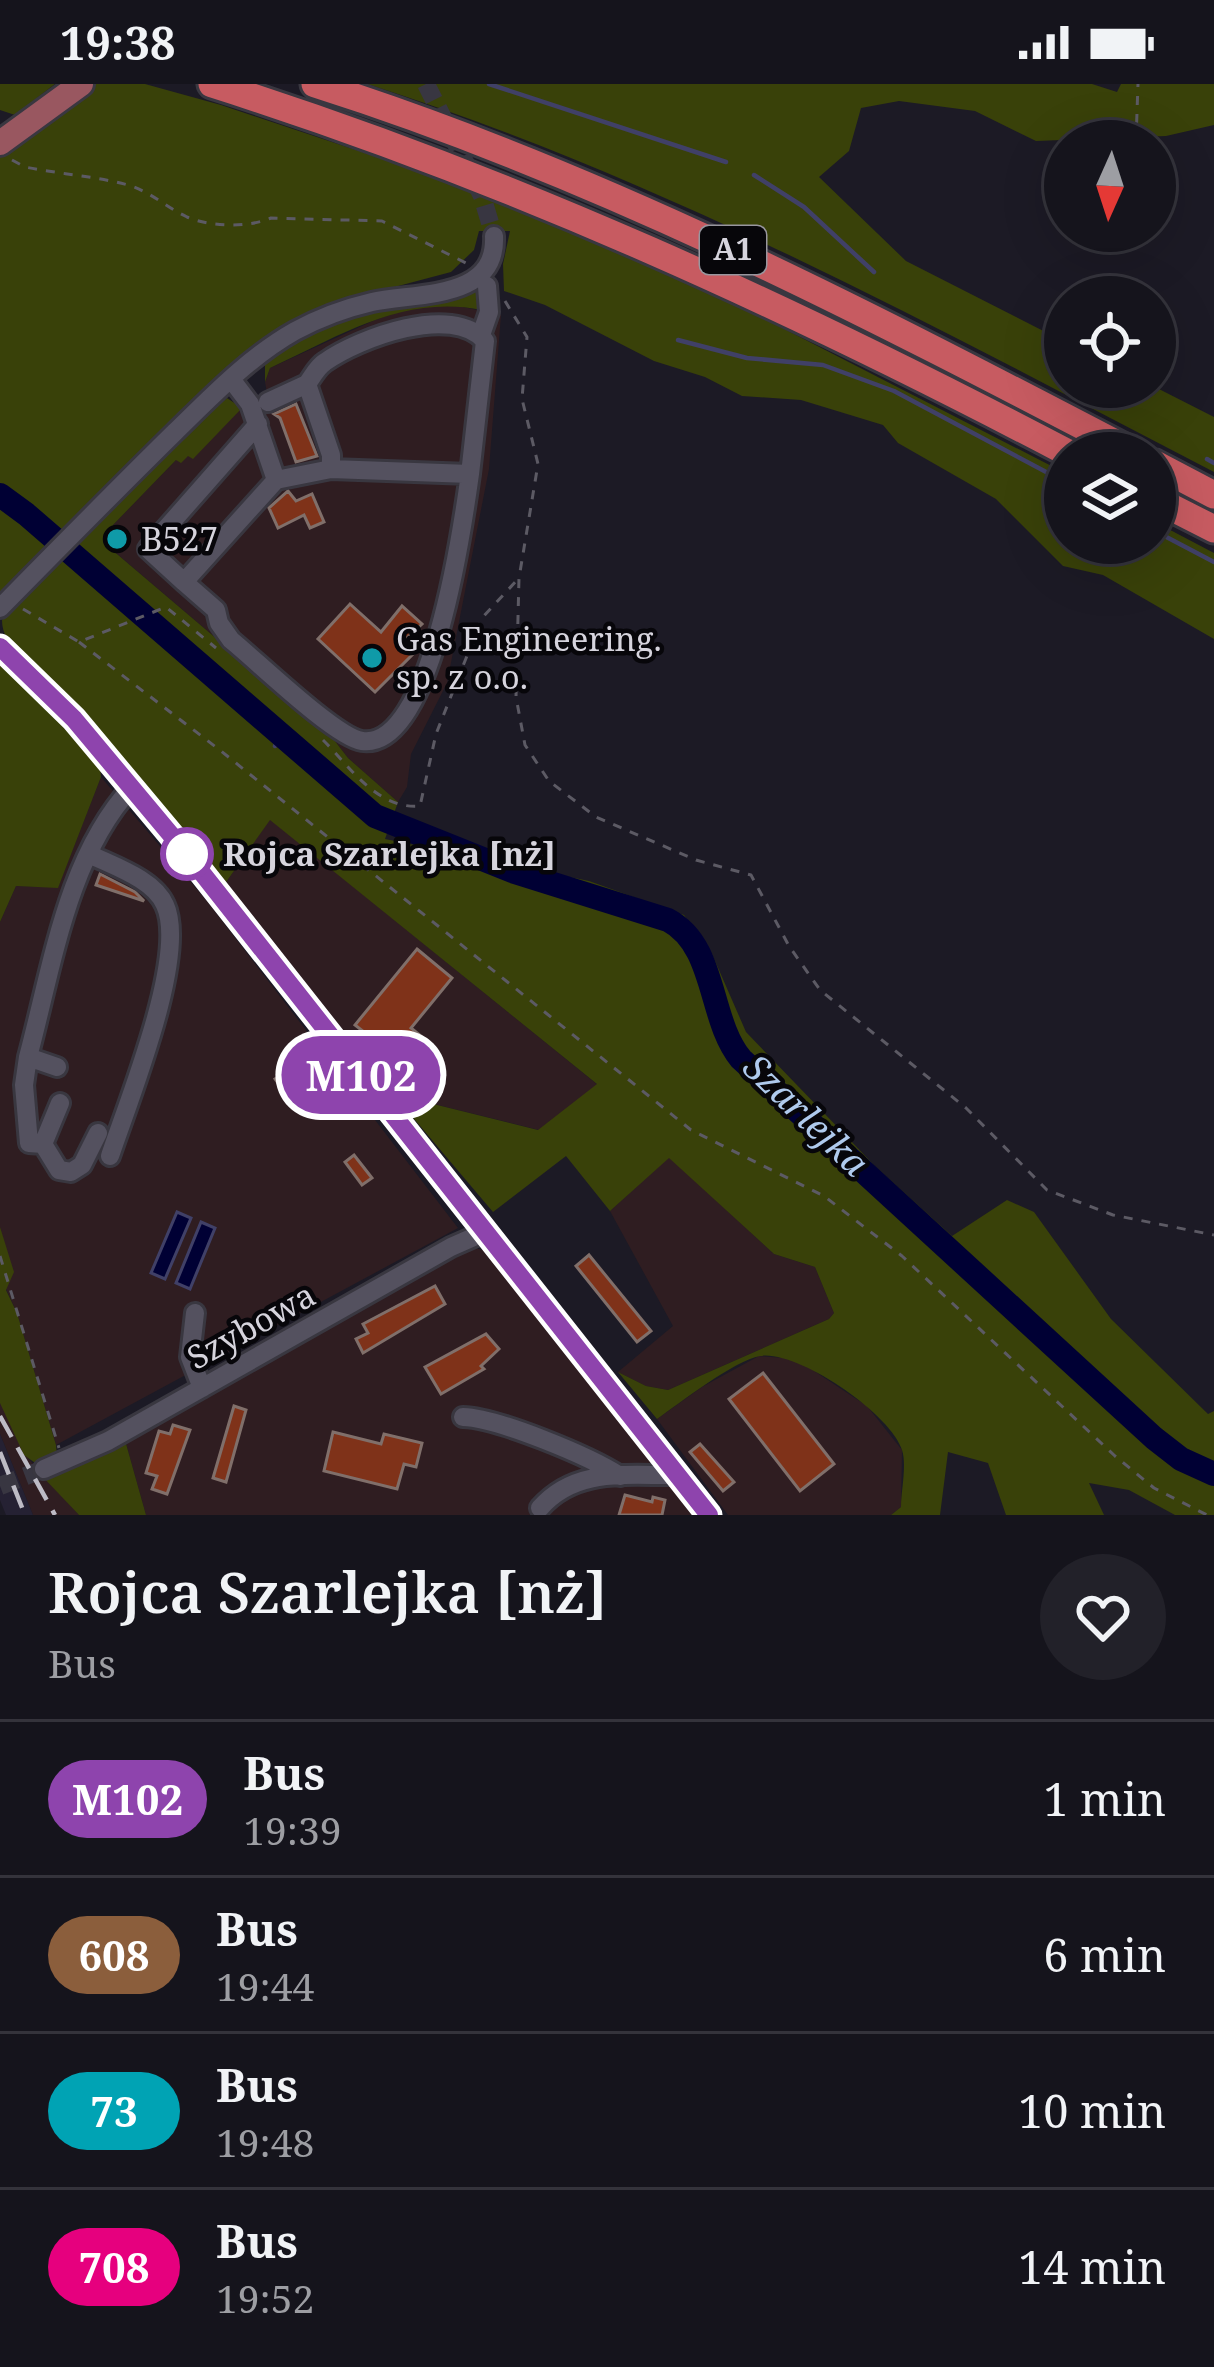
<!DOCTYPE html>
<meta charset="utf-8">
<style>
body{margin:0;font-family:"Noto Serif",serif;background:#222129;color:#f1f3f6;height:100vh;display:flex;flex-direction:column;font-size:45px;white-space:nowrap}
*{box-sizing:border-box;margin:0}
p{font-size:39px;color:#9d9ea3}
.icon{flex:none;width:66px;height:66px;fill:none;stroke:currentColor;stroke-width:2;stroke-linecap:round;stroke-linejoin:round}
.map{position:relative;height:1431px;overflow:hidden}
.drawer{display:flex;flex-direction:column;background:#15141c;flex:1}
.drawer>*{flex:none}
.badge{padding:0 24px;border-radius:39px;font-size:42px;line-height:78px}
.needle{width:78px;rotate:183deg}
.tools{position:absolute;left:1044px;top:36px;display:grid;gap:24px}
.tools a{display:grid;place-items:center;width:132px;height:132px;border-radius:50%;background:#15141c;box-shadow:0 12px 48px #0002,0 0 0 3px #34333b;font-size:60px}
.map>.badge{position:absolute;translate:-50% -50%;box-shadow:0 0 0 6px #fff}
.round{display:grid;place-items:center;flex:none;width:126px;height:126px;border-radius:63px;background:#222129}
.overview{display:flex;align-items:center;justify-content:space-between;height:204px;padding:0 48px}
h1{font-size:57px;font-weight:600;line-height:90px}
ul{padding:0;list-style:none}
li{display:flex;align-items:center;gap:36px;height:156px;padding:0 48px;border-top:3px solid #34333b}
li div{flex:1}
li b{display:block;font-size:45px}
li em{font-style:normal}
li .badge{min-width:132px;font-weight:700;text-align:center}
.status{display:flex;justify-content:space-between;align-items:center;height:84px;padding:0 60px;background:#15141c;direction:ltr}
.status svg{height:33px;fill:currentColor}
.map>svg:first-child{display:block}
.industrial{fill:#2f1d21}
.built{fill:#252133}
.green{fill:#394109}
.water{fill:#000034;stroke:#404067;stroke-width:3}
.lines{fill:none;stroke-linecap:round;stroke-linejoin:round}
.stream{stroke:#404067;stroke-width:4.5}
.river{stroke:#000034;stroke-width:24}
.building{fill:#7f3219;stroke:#806f6a;stroke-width:3}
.minor-tunnel{stroke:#383641;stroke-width:18;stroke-dasharray:18 9;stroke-linecap:butt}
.minor-casing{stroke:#393740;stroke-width:24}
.major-casing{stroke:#393740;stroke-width:30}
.highway-casing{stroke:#393740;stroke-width:33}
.path{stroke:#5c5a64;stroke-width:3;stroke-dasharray:9 9;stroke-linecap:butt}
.minor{stroke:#54515f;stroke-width:18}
.major{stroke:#995760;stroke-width:24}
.highway{stroke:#c75b61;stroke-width:27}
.rail{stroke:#bdbbc5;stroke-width:4.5;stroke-dasharray:24 12;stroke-linecap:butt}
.line-casing{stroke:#fff;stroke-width:27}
.line{stroke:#8e44ad;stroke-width:18}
.culture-dot{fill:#0f9aa8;stroke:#07060a;stroke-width:4.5}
.stop-dot{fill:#fff;stroke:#8e44ad;stroke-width:6}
.labels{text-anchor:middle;stroke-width:9;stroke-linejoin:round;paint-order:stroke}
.shield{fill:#07060a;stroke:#98969e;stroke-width:3}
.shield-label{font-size:30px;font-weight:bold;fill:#d6d4dd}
.poi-label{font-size:33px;fill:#d6d4dd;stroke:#07060a;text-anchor:start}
.stop-label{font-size:33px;font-weight:bold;fill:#d6d4dd;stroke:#07060a;text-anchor:start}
.street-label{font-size:33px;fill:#d6d4dd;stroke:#07060a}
.water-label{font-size:36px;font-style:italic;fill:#afcaed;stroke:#07060a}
</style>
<div class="status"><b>19:38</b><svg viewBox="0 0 49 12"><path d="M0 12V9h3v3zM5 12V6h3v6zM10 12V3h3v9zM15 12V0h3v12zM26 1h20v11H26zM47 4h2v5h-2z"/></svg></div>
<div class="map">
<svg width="1214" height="1431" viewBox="0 0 1214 1431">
<rect width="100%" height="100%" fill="#1c1a25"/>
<path class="industrial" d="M 449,220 L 501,231 L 489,385 L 447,599 L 411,670 L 407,703 L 398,718 L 348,674 L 331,652 L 103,458 L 115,446 L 112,442 L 177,375 L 189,371 L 193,374 L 236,328 L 267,309 L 265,298 L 270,284 L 375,236 L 414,223 Z
M 101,693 L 206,816 L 458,1144 L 56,1361 L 17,1229 L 6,1205 L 0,1143 L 0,838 L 16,802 L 58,803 Z
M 270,735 L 598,1001 L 539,1046 L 393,1010 L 224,801 Z
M 669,1073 L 774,1170 L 815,1183 L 834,1229 L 829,1235 L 668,1306 L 646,1302 L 618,1288 L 673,1242 L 610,1127 Z
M 474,1164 L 487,1167 L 506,1186 L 701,1431 L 146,1431 L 125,1356 L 462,1166 Z
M 759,1272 L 796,1275 L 867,1322 L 902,1366 L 901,1423 L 891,1431 L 728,1431 L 657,1335 L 702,1303 Z
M 0,1315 L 28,1374 L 79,1431 L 33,1431 L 0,1350 Z"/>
<path class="built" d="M 0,1350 L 33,1431 L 6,1431 L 0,1416 Z"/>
<path class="green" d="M 0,0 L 55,0 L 15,31 L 0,26 Z
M 95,0 L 145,0 L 221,21 L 416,86 L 561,142 L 716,210 L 1065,389 L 1065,459 L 1155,459 L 1155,438 L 1214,469 L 1214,555 L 1103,491 L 1063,482 L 996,415 L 898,359 L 883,341 L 801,316 L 742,312 L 705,293 L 654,277 L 545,221 L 504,207 L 503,180 L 510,147 L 479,147 L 474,166 L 451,188 L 319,223 L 230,281 L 0,513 L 0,73 Z
M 367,0 L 1092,0 L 1117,8 L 1121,0 L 1214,0 L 1214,41 L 1166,52 L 1036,57 L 975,27 L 899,17 L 861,24 L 849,67 L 819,93 L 906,177 L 1065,258 L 1065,303 L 1155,303 L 1214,333 L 1214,388 C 939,245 664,94 367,0 Z
M 475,206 L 483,209 L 482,226 C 403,210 340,252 270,284 L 265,298 L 265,278 C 300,247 348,232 393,223 C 421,218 448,219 475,206 Z
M 227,314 L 242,324 L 193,375 L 188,372 L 181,379 L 176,376 L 113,441 L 115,445 L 104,459 L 331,652 L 348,674 L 398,718 L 385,755 L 589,797 L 684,831 L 712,870 L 746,948 L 874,1081 L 952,1152 L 1007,1116 L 1034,1128 L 1111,1235 L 1208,1330 L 1214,1327 L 1214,1431 L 1175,1431 L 1129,1406 L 1089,1399 L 1104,1431 L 1006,1431 L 988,1379 L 948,1368 L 940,1431 L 891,1431 L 901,1423 C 901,1407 907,1381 902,1366 C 891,1330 798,1266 760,1272 C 735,1276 680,1319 657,1335 L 618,1288 L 646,1302 L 668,1306 L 829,1235 L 834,1229 L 815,1183 L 774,1170 L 669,1074 L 610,1127 L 566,1072 L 493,1128 L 393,1010 L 538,1046 L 597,1000 L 270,736 L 224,801 C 167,730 110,659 47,592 C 30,574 2,563 2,536 L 195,340 Z
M 0,578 L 20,595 L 100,683 L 101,693 L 58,804 L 16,802 L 0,838 Z
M 0,1143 L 14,1188 L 6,1206 L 17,1229 L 56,1361 L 57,1372 L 38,1381 L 24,1371 L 0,1319 Z
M 125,1356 L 146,1431 L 79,1431 L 41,1391 Z"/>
<path class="water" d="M 177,1128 L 191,1134 L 165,1195 L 151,1189 Z
M 201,1138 L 215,1144 L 190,1205 L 176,1199 Z"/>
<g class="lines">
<path class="stream" d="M 489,0 L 726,78
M 754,91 L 804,123 L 874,188
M 678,256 L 747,274 L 823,281 L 894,307 L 1065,398
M 1207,375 L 1214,379
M 1155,447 L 1214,478
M 275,662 L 281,650"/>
<path class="river" d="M 0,411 L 26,430 L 375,732 L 515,788 L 668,836 C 717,862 708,935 741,975 L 1154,1354 L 1181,1375 L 1214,1390"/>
</g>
<path class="building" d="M 296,320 L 317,372 L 296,378 L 280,334 L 274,330 Z
M 288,407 L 296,417 L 312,410 L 324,438 L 310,444 L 304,431 L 278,444 L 269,424 Z
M 350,520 L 381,548 L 402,522 L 422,540 L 407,554 L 419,564 L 375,608 L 318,555 Z
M 100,790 L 135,808 L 144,817 L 96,801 Z
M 417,865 L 452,894 L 411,944 L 427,957 L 407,982 L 355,941 Z
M 289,986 L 299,1000 L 285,1009 L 275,995 Z
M 354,1071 L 372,1094 L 362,1101 L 345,1078 Z
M 589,1171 L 651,1247 L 637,1258 L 576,1182 Z
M 435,1202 L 445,1220 L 363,1269 L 356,1255 L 368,1249 L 363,1240 Z
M 486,1250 L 499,1265 L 481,1282 L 484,1285 L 441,1310 L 425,1283 Z
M 763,1289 L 834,1380 L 800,1407 L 729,1315 Z
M 234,1322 L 246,1326 L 226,1398 L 213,1394 Z
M 173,1341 L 190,1346 L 167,1410 L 152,1405 L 157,1392 L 146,1389 L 159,1347 L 170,1350 Z
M 333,1348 L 381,1360 L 384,1350 L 422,1359 L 416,1383 L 404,1380 L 397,1405 L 324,1387 Z
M 700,1360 L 734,1398 L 723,1407 L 690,1368 Z
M 625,1411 L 652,1418 L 653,1413 L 665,1416 L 662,1431 L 619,1431 Z"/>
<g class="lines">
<path class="minor-tunnel" d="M 426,0 L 482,112 L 494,152
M 0,1402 L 44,1385"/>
<defs>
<path id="minor" d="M 481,251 L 489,228 L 487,202
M 231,295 L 250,320 L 276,396 L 184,498 L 216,526 L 219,539 L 231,556 C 256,576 335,653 362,657 C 432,667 463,440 470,390
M 307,300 C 313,292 317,283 325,278 C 359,254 452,219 485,257 L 470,390 L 331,385
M 268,318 L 307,300 L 331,371 L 331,385 L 276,396
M 184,498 L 148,465 L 258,340
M 0,524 C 58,465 116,406 175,348 C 212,312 249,273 295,247 C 319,234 346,224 372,218 C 416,208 497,217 494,152
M 0,563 L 75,635 L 187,770 L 709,1431
M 89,770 C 113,782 154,795 165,821 C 188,871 128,1018 110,1072
M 28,973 L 57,983
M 60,1019 L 43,1060 L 29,1059 L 24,1001 L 28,973 C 52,884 67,773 132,703
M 43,1060 L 59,1086 L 71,1088 L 82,1081 L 98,1049
M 195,1229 L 190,1273 L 202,1304
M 463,1333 C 498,1334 589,1372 620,1392
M 44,1385 L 108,1357 L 451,1163 L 485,1148
M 540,1424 C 576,1383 627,1392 678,1391"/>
<path id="major" d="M 0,59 L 81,0"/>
<path id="highway" d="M 212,0 C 510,94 792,224 1068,369
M 315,0 C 602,91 868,230 1134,369
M 1155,380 L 1214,411
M 1155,415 L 1214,445"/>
</defs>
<use href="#minor" class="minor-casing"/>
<use href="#major" class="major-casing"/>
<use href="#highway" class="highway-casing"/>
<path class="path" d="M 1136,57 L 1138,0
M 12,76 L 25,83 C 59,90 95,92 128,101 C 151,108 166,123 187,133 C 210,143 248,144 271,134 L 382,137 L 470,181
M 505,217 L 527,253 L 522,315 L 538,380 L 519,494 L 516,613 L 525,661 L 549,697 L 596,733 L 696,776 L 751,791 L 789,862 L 820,906 L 966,1024 L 1047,1106 L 1113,1131 L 1214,1151
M 23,525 L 79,558 L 166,523 L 216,564
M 79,558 L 221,667 L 691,1046 L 824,1112 L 902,1172 L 1115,1372 L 1154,1404 L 1207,1431
M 323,656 C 350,683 378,726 420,722 L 436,650 L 482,534 L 518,495
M 0,1172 L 59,1364"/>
<use href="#minor" class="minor"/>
<use href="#major" class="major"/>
<use href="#highway" class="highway"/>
<path class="rail" d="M 0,1332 L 55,1431
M 0,1368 L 25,1431"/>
</g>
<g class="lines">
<defs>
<path id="line" d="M 0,563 L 74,635 L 187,770 L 709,1431"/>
</defs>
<use href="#line" class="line-casing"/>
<use href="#line" class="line"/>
</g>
<g class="culture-dot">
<circle cx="117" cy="455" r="12"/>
<circle cx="372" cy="574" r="12"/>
</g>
<circle class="stop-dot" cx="187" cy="770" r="24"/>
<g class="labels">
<rect class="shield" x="700" y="142" width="66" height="48" rx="9"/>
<g class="shield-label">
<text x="733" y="176">A1</text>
</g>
<g class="poi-label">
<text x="141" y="467">B527</text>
<text x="396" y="567">Gas Engineering.<tspan x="396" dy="38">sp. z o.o.</tspan></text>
</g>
<g class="stop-label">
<text x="223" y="782">Rojca Szarlejka [nż]</text>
</g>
<g class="street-label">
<text transform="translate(251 1242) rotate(-29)" y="12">Szybowa</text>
</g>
<g class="water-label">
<text transform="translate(806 1031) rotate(44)" y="13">Szarlejka</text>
</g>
</g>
</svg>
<div class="tools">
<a><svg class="needle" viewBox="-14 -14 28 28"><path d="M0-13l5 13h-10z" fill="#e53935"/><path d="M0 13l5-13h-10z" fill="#9d9ea3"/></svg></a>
<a><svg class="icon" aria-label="locate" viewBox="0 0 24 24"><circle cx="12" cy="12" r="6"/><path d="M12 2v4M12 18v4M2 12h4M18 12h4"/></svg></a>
<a><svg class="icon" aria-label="layers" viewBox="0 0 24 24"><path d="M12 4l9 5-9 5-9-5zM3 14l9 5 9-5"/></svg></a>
</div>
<b class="badge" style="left:361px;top:991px;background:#8e44ad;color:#fff">M102</b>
</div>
<section class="drawer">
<div class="overview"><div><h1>Rojca Szarlejka [nż]</h1><p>Bus</p></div><a class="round"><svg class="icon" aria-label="heart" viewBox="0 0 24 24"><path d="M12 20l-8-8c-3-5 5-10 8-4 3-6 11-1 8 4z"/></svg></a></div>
<ul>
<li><span class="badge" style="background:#8e44ad;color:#fff">M102</span><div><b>Bus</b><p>19:39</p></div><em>1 min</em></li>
<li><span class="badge" style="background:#8b5e3c;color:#fff">608</span><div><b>Bus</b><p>19:44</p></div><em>6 min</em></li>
<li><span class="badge" style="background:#00a3b4;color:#fff">73</span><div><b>Bus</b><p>19:48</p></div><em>10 min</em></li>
<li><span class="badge" style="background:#e6007e;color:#fff">708</span><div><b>Bus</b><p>19:52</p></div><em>14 min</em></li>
</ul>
</section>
